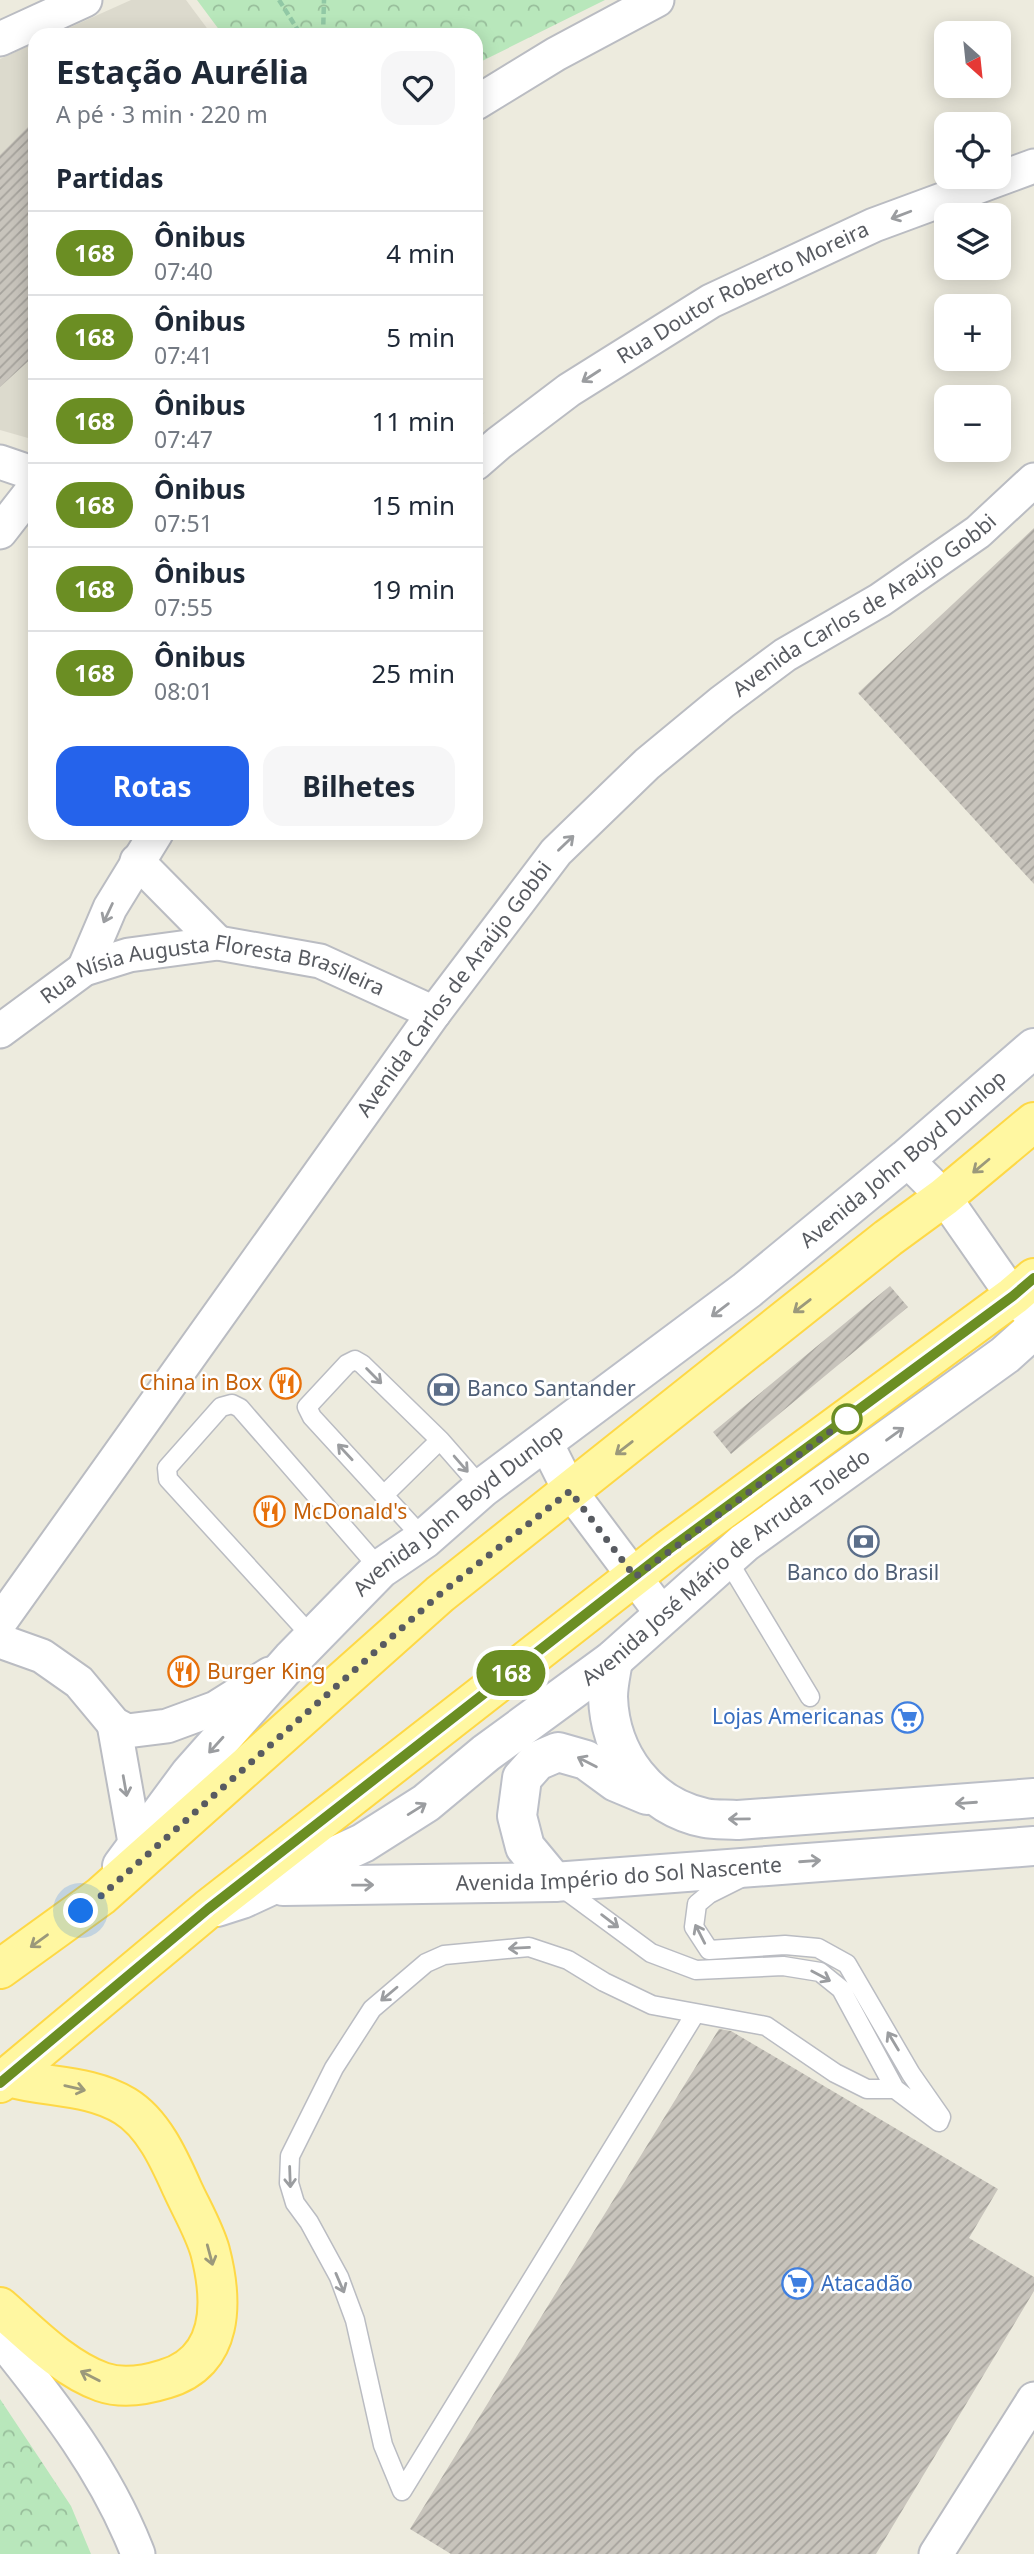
<!DOCTYPE html>
<html lang="pt">
<meta charset="utf-8">
<style>
body{margin:0;font-family:"Noto Sans",sans-serif;background:#f6f6f7;color:#1f2937;height:100vh;display:flex;flex-direction:column;font-size:26px;white-space:nowrap}
*{box-sizing:border-box;margin:0}
p{font-size:23px;color:#747a83}
.icon{flex:none;width:38px;height:38px;fill:none;stroke:currentColor;stroke-width:2;stroke-linecap:round;stroke-linejoin:round}
.map{position:relative;flex:1;overflow:hidden}
.side{position:absolute;left:28px;top:28px;width:455px;height:812px;display:flex;flex-direction:column;background:#fff;border-radius:21px;box-shadow:0 4px 18px #0003}
.side>*{flex:none}
.badge{padding:0 14px;border-radius:23px;font-size:24px;line-height:46px}
.needle{width:46px;rotate:153deg}
.controls{position:absolute;left:934px;top:21px;display:grid;gap:14px}
.controls a{display:grid;place-items:center;width:77px;height:77px;border-radius:14px;background:#fff;box-shadow:0 4px 18px #0003;font-size:35px}
.you{position:absolute;width:35px;height:35px;margin:-18px;border:5px solid #fff;border-radius:50%;background:#1a73e8;box-shadow:0 0 0 10px #1a73e833}
.map>.badge{position:absolute;translate:-50% -50%;box-shadow:0 0 0 4px #fff}
h2{padding:0 28px;font-size:26px;line-height:63px}
.round{display:grid;place-items:center;flex:none;width:74px;height:74px;border-radius:21px;background:#f6f6f7}
.head{display:flex;align-items:center;justify-content:space-between;height:119px;padding:0 28px}
h1{font-size:33px;font-weight:700;line-height:52px}
.button{display:flex;gap:14px;margin-top:auto;padding:14px 28px}
.button a{flex:1;height:80px;border-radius:21px;background:#2563eb;color:#fff;font-size:28px;font-weight:700;line-height:80px;text-align:center}
.button a+a{background:#f6f6f7;color:#1f2937}
ul{padding:0;list-style:none}
li{display:flex;align-items:center;gap:21px;height:84px;padding:0 28px;border-top:2px solid #e0e1e3}
li div{flex:1}
li b{display:block;font-size:26px}
li em{font-style:normal}
li .badge{min-width:77px;font-weight:700;text-align:center}
.map>svg:first-child{display:block}
.education{fill:#dcdacd}
.forest{fill:url(#forest-crowns)}
.building{fill:url(#building-hatch)}
.lines{fill:none;stroke-linecap:round;stroke-linejoin:round}
.lane-casing{stroke:#babcc2;stroke-width:21}
.street-casing{stroke:#babcc2;stroke-width:37}
.secondary-casing{stroke:#bcbfc7;stroke-width:42}
.primary-casing{stroke:#fed846;stroke-width:42}
.path{stroke:#91c8a5;stroke-width:4.5;stroke-dasharray:7 3.5;stroke-linecap:butt}
.lane{stroke:#fff;stroke-width:18}
.street{stroke:#fff;stroke-width:33}
.secondary{stroke:#fff;stroke-width:38}
.primary{stroke:#fff7a1;stroke-width:38}
.oneway{stroke:#9b9da0}
.oneway2{stroke:#9b997b}
.line-casing{stroke:#fff;stroke-width:16}
.line{stroke:#6b8e23;stroke-width:10}
.walk{stroke:#585b61;stroke-width:7;stroke-dasharray:0 12.6}
.stop-dot{fill:#fff;stroke:#6b8e23;stroke-width:3.5}
.labels{text-anchor:middle;stroke-width:5;stroke-linejoin:round;paint-order:stroke}
.street-label{font-size:21px;fill:#585b61;stroke:#fff}
.food-label{font-size:21px;fill:#c56008;stroke:#fff;text-anchor:start}
.service-label{font-size:21px;fill:#4e5e75;stroke:#fff;text-anchor:start}
.shop-label{font-size:21px;fill:#366cbe;stroke:#fff;text-anchor:end}
</style>
<div class="map">
<svg width="1034" height="2554" viewBox="0 0 1034 2554">
<defs>
<pattern id="forest-crowns" width="20" height="18" patternUnits="userSpaceOnUse" patternTransform="scale(1.75)"><rect width="20" height="18" fill="#b8e7bb"/><path d="M2 6a3 3 0 1 1 6 0M12 15a3 3 0 1 1 6 0" fill="none" stroke="#98be9b"/></pattern>
<pattern id="building-hatch" width="6" height="6" patternUnits="userSpaceOnUse" patternTransform="scale(1.75)"><rect width="6" height="6" fill="#c8c4bc"/><path d="M-1 1l2-2M0 6l6-6M5 7l2-2" fill="none" stroke="#a5a29c"/></pattern>
</defs>
<rect width="100%" height="100%" fill="#edebde"/>
<path class="education" d="M 131,0 L 186,0 L 212,35 L 53,35 Z
M 35,43 L 35,440 L 0,430 L 0,59 Z"/>
<path class="forest" d="M 197,0 L 605,0 L 476,64 L 476,35 L 223,35 Z
M 0,2399 L 71,2506 L 91,2554 L 0,2554 Z"/>
<path class="building" d="M 35,120 L 35,355 L 0,387 L 0,155 Z
M 1034,528 L 1034,884 L 858,693 Z
M 890,1286 L 908,1307 L 731,1454 L 713,1432 Z
M 719,2029 L 731,2031 L 998,2189 L 969,2238 L 1034,2277 L 1034,2291 L 876,2554 L 451,2554 L 410,2529 Z"/>
<g class="lines">
<defs>
<path id="lane" d="M 440,1440 L 482,1488
M 385,1494 L 440,1440 L 362,1364 L 355,1360 L 347,1364 L 307,1407 L 312,1417 L 424,1539
M 727,1559 L 810,1697
M 314,1639 L 168,1479 L 167,1468 L 221,1407 L 232,1404 L 240,1408 L 380,1569
M 560,1886 L 651,1953 L 696,1970 L 783,1966 L 820,1972 L 841,1989 L 895,2089 L 939,2122 L 941,2117 L 911,2074 L 847,1964 L 818,1948 L 785,1945 L 709,1950 L 694,1927 L 697,1904 L 709,1894 L 739,1879
M 402,2491 L 383,2445 L 355,2320 L 339,2277 L 309,2222 L 295,2203 L 289,2183 L 290,2156 L 334,2068 L 372,2009 L 426,1963 L 444,1955 L 529,1947 L 568,1960 L 604,1982 L 652,2005 L 766,2026 L 835,2073 L 867,2089 L 895,2089
M 402,2491 L 695,2014"/>
<g id="street">
<path d="M 0,39 L 85,0"/>
<path d="M 476,103 L 556,54 L 657,0"/>
<path d="M 0,462 L 35,474"/>
<path id="s1" d="M 476,463 L 499,443 L 569,390 L 711,301 L 874,225 L 1034,166"/>
<path d="M 0,532 L 35,487"/>
<path d="M 137,861 L 218,943"/>
<path d="M 84,969 L 110,908 L 156,833"/>
<path id="s2" d="M 0,1031 L 84,969 L 129,955 L 218,943 L 320,961 L 434,1013"/>
<path d="M 906,1159 L 944,1197 L 1013,1296 L 1030,1313"/>
<path d="M 545,1441 L 570,1491 L 663,1615"/>
<path id="s3" d="M 0,1622 L 434,1013 L 556,852 L 647,764 L 722,702 L 785,655 L 880,600 L 978,532 L 1034,480"/>
<path d="M 0,1641 L 42,1656 L 79,1682 L 114,1724 L 127,1731 L 167,1726 L 216,1708 L 270,1674"/>
<path d="M 114,1724 L 136,1848"/>
<path d="M 0,2338 C 54,2405 107,2473 138,2554"/>
<path d="M 936,2554 L 1034,2399"/>
</g>
<g id="secondary">
<path d="M 613,1660 C 611,1673 608,1685 608,1697 C 610,1756 648,1806 705,1818 C 715,1820 727,1819 738,1820 L 1034,1798"/>
<path id="s4" d="M 122,1866 L 190,1774 L 292,1659 L 380,1569 L 424,1539 L 482,1488 L 747,1290 L 906,1159 L 1034,1048"/>
<path d="M 554,1882 L 525,1847 L 517,1816 L 522,1778 L 537,1761 L 558,1752 L 586,1760 L 616,1782 L 647,1795"/>
<path id="s5" d="M 283,1886 L 554,1882 L 1034,1846"/>
<path id="s6" d="M 217,1907 L 242,1899 L 363,1843 L 426,1803 L 486,1753 L 613,1660 L 744,1543 L 1005,1355 L 1034,1329"/>
</g>
<path id="primary" d="M 0,1969 L 101,1896 L 440,1594 L 888,1238 L 944,1197 L 1034,1122
M 0,2083 L 208,1909 L 668,1550 L 1013,1296 L 1034,1278
M 0,2307 C 31,2334 63,2368 102,2382 C 122,2389 146,2385 165,2379 C 225,2362 223,2301 210,2251 C 204,2230 191,2208 182,2188 C 169,2159 153,2123 125,2106 C 89,2084 47,2088 8,2077"/>
</defs>
<use href="#lane" class="lane-casing"/>
<use href="#street" class="street-casing"/>
<use href="#secondary" class="secondary-casing"/>
<use href="#primary" class="primary-casing"/>
<path class="path" d="M 279,0 L 301,35
M 323,35 L 324,0
M 476,406 L 483,414"/>
<use href="#lane" class="lane"/>
<use href="#street" class="street"/>
<use href="#secondary" class="secondary"/>
<use href="#primary" class="primary"/>
</g>
<defs><path id="oneway-shaft" d="M-6 0H5M1.5-3L5.5 0L1.5 3" fill="none" stroke-width="1.6" stroke-linecap="round" stroke-linejoin="round" transform="scale(1.75)"/></defs>
<g class="oneway">
<use href="#oneway-shaft" transform="translate(901 215) rotate(159)"/>
<use href="#oneway-shaft" transform="translate(591 376) rotate(147)"/>
<use href="#oneway-shaft" transform="translate(566 843) rotate(-44)"/>
<use href="#oneway-shaft" transform="translate(108 913) rotate(115)"/>
<use href="#oneway-shaft" transform="translate(720 1310) rotate(143)"/>
<use href="#oneway-shaft" transform="translate(374 1376) rotate(45)"/>
<use href="#oneway-shaft" transform="translate(895 1434) rotate(-36)"/>
<use href="#oneway-shaft" transform="translate(345 1452) rotate(-133)"/>
<use href="#oneway-shaft" transform="translate(461 1464) rotate(49)"/>
<use href="#oneway-shaft" transform="translate(216 1745) rotate(132)"/>
<use href="#oneway-shaft" transform="translate(587 1762) rotate(-153)"/>
<use href="#oneway-shaft" transform="translate(125 1786) rotate(80)"/>
<use href="#oneway-shaft" transform="translate(966 1803) rotate(176)"/>
<use href="#oneway-shaft" transform="translate(417 1809) rotate(-32)"/>
<use href="#oneway-shaft" transform="translate(739 1819) rotate(179)"/>
<use href="#oneway-shaft" transform="translate(810 1861) rotate(-4)"/>
<use href="#oneway-shaft" transform="translate(363 1885) rotate(-1)"/>
<use href="#oneway-shaft" transform="translate(610 1921) rotate(37)"/>
<use href="#oneway-shaft" transform="translate(700 1934) rotate(-117)"/>
<use href="#oneway-shaft" transform="translate(519 1948) rotate(177)"/>
<use href="#oneway-shaft" transform="translate(821 1976) rotate(28)"/>
<use href="#oneway-shaft" transform="translate(389 1994) rotate(140)"/>
<use href="#oneway-shaft" transform="translate(893 2041) rotate(-121)"/>
<use href="#oneway-shaft" transform="translate(290 2177) rotate(88)"/>
<use href="#oneway-shaft" transform="translate(340 2283) rotate(67)"/>
</g>
<g class="oneway2">
<use href="#oneway-shaft" transform="translate(981 1166) rotate(140)"/>
<use href="#oneway-shaft" transform="translate(802 1306) rotate(142)"/>
<use href="#oneway-shaft" transform="translate(624 1448) rotate(142)"/>
<use href="#oneway-shaft" transform="translate(39 1941) rotate(144)"/>
<use href="#oneway-shaft" transform="translate(75 2088) rotate(13)"/>
<use href="#oneway-shaft" transform="translate(210 2255) rotate(75)"/>
<use href="#oneway-shaft" transform="translate(90 2376) rotate(-153)"/>
</g>
<g class="lines">
<defs>
<path id="line" d="M 0,2083 L 208,1909 L 668,1550 L 1013,1296 L 1034,1278"/>
</defs>
<use href="#line" class="line-casing"/>
<use href="#line" class="line"/>
<path class="walk" d="M 81,1911 L 101,1896 L 440,1594 L 570,1491 L 635,1577 L 847,1419"/>
</g>
<defs>
<symbol id="restaurant-ring" viewBox="-11 -11 22 22"><circle r="9.5" fill="#fff" stroke="#e8710a" stroke-width="1.5"/><path d="M-5-6h1v4h1v-4h1v4h1v-4h1v5L-1.5 .5V6h-2V.5L-5-1ZM5-6V6H3V1.5H1.5Q1.5-4 5-6Z" fill="#e8710a"/></symbol>
<symbol id="bank-ring" viewBox="-11 -11 22 22"><circle r="9.5" fill="#fff" stroke="#5c6f8a" stroke-width="1.5"/><path d="M-6-4H6V4H-6ZM0-2.3a2.3 2.3 0 1 0 0 4.6a2.3 2.3 0 1 0 0-4.6Z" fill="#5c6f8a"/></symbol>
<symbol id="supermarket-ring" viewBox="-11 -11 22 22"><circle r="9.5" fill="#fff" stroke="#3f7fe0" stroke-width="1.5"/><path d="M-6-5.5h2.5l.6 2H6L4.5 2H-2.5L-4.4-4H-6ZM-1.5 3.2a1.3 1.3 0 1 0 .1 0ZM3 3.2a1.3 1.3 0 1 0 .1 0Z" fill="#3f7fe0"/></symbol>
</defs>
<g fill-rule="evenodd">
<use href="#restaurant-ring" x="268" y="1366" width="35" height="35"/>
<use href="#bank-ring" x="426" y="1372" width="35" height="35"/>
<use href="#restaurant-ring" x="252" y="1494" width="35" height="35"/>
<use href="#bank-ring" x="846" y="1524" width="35" height="35"/>
<use href="#restaurant-ring" x="166" y="1654" width="35" height="35"/>
<use href="#supermarket-ring" x="890" y="1700" width="35" height="35"/>
<use href="#supermarket-ring" x="780" y="2266" width="35" height="35"/>
</g>
<circle class="stop-dot" cx="847" cy="1419" r="14"/>
<g class="labels">
<g class="street-label">
<text dy="7" stroke="none"><textPath href="#s1" startOffset="318">Rua Doutor Roberto Moreira</textPath></text>
<text dy="7" stroke="none"><textPath href="#s3" startOffset="1346">Avenida Carlos de Araújo Gobbi</textPath></text>
<text dy="7" stroke="none"><textPath href="#s3" startOffset="779">Avenida Carlos de Araújo Gobbi</textPath></text>
<text dy="7" stroke="none"><textPath href="#s2" startOffset="234">Rua Nísia Augusta Floresta Brasileira</textPath></text>
<text dy="7" stroke="none"><textPath href="#s4" startOffset="1059">Avenida John Boyd Dunlop</textPath></text>
<text dy="7" stroke="none"><textPath href="#s4" startOffset="492">Avenida John Boyd Dunlop</textPath></text>
<text dy="7" stroke="none"><textPath href="#s6" startOffset="616">Avenida José Mário de Arruda Toledo</textPath></text>
<text dy="7" stroke="none"><textPath href="#s5" startOffset="336">Avenida Império do Sol Nascente</textPath></text>
</g>
<g class="food-label">
<text x="262" y="1390" text-anchor="end">China in Box</text>
<text x="293" y="1519">McDonald's</text>
<text x="207" y="1679">Burger King</text>
</g>
<g class="service-label">
<text x="467" y="1396">Banco Santander</text>
<text x="863" y="1580" text-anchor="middle">Banco do Brasil</text>
</g>
<g class="shop-label">
<text x="884" y="1724">Lojas Americanas</text>
<text x="821" y="2291" text-anchor="start">Atacadão</text>
</g>
</g>
</svg>
<div class="controls">
<a><svg class="needle" viewBox="-14 -14 28 28"><path d="M0-13l5 13h-10z" fill="#e53935"/><path d="M0 13l5-13h-10z" fill="#747a83"/></svg></a>
<a><svg class="icon" aria-label="locate" viewBox="0 0 24 24"><circle cx="12" cy="12" r="6"/><path d="M12 2v4M12 18v4M2 12h4M18 12h4"/></svg></a>
<a><svg class="icon" aria-label="layers" viewBox="0 0 24 24"><path d="M12 4l9 5-9 5-9-5zM3 14l9 5 9-5"/></svg></a>
<a>+</a>
<a>−</a>
</div>
<div class="you" style="left:81px;top:1911px"></div>
<b class="badge" style="left:511px;top:1673px;background:#6b8e23;color:#fff">168</b>
<section class="side">
<div class="head"><div><h1>Estação Aurélia</h1><p>A pé · 3 min · 220 m</p></div><a class="round"><svg class="icon" aria-label="heart" viewBox="0 0 24 24"><path d="M12 20l-8-8c-3-5 5-10 8-4 3-6 11-1 8 4z"/></svg></a></div>
<h2>Partidas</h2>
<ul>
<li><span class="badge" style="background:#6b8e23;color:#fff">168</span><div><b>Ônibus</b><p>07:40</p></div><em>4 min</em></li>
<li><span class="badge" style="background:#6b8e23;color:#fff">168</span><div><b>Ônibus</b><p>07:41</p></div><em>5 min</em></li>
<li><span class="badge" style="background:#6b8e23;color:#fff">168</span><div><b>Ônibus</b><p>07:47</p></div><em>11 min</em></li>
<li><span class="badge" style="background:#6b8e23;color:#fff">168</span><div><b>Ônibus</b><p>07:51</p></div><em>15 min</em></li>
<li><span class="badge" style="background:#6b8e23;color:#fff">168</span><div><b>Ônibus</b><p>07:55</p></div><em>19 min</em></li>
<li><span class="badge" style="background:#6b8e23;color:#fff">168</span><div><b>Ônibus</b><p>08:01</p></div><em>25 min</em></li>
</ul>
<div class="button"><a>Rotas</a><a>Bilhetes</a></div>
</section>
</div>
